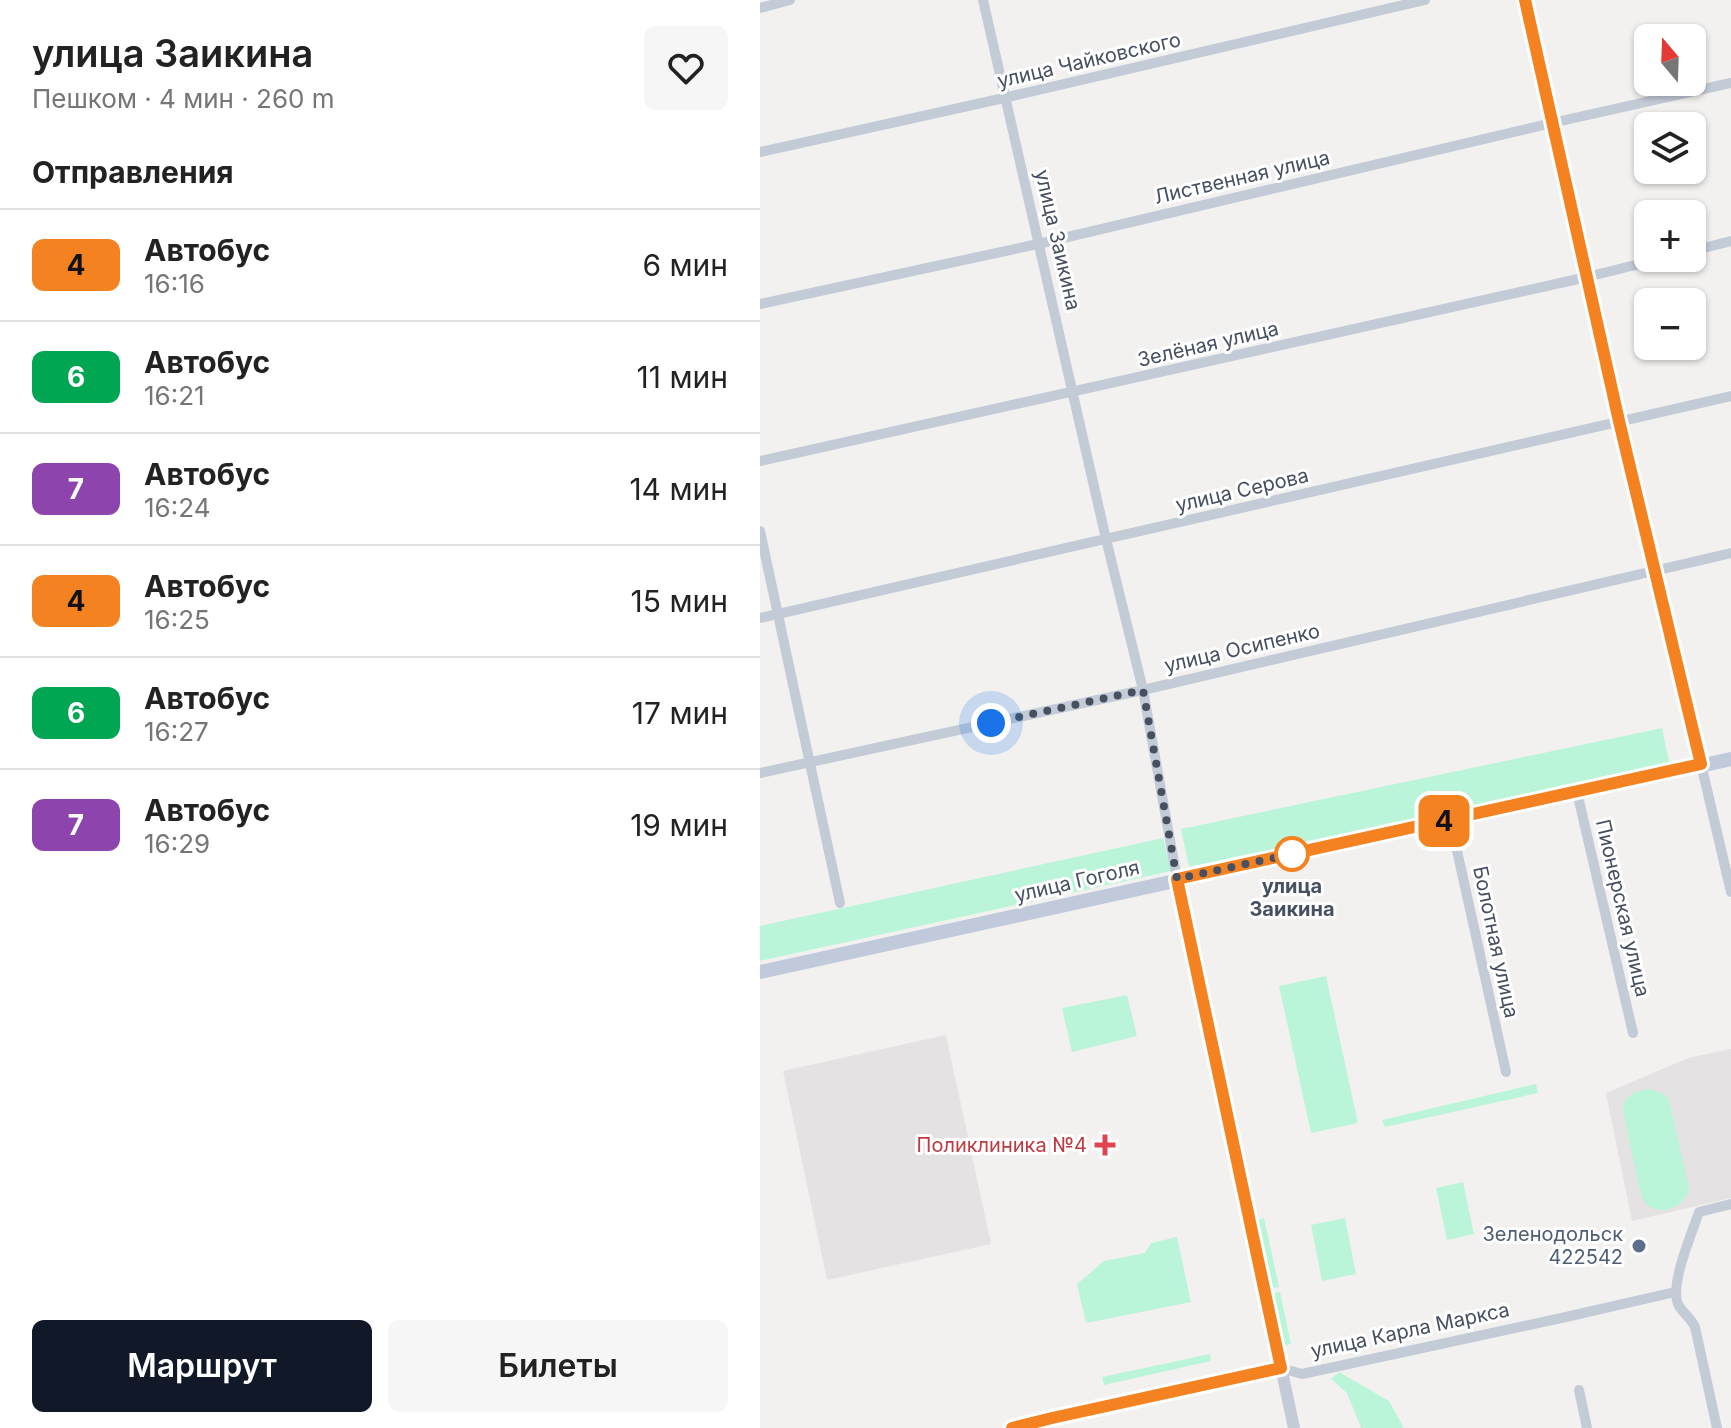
<!DOCTYPE html>
<html lang="ru">
<meta charset="utf-8">
<style>
body{margin:0;font-family:Inter,sans-serif;background:#f6f6f6;color:#222;height:100vh;display:flex;flex-direction:column;font-size:30px;white-space:nowrap}
*{box-sizing:border-box;margin:0}
p{font-size:26px;color:#767676}
.icon{flex:none;width:44px;height:44px;fill:none;stroke:currentColor;stroke-width:2;stroke-linecap:round;stroke-linejoin:round}
.map{position:relative;flex:1;overflow:hidden}
.panel{display:flex;flex-direction:column;background:#fff;width:760px}
.panel>*{flex:none}
.badge{padding:0 16px;border-radius:12px;font-size:28px;line-height:52px}
.needle{width:52px;rotate:341deg}
.controls{position:absolute;left:874px;top:24px;display:grid;gap:16px}
.controls a{display:grid;place-items:center;width:72px;height:72px;border-radius:12px;background:#fff;box-shadow:0 2px 6px #0004;font-size:40px}
.you{position:absolute;width:40px;height:40px;margin:-20px;border:6px solid #fff;border-radius:50%;background:#1a73e8;box-shadow:0 0 0 12px #1a73e833}
.map>.badge{position:absolute;translate:-50% -50%;box-shadow:0 0 0 4px #fff}
h2{padding:0 32px;font-size:30px;line-height:72px}
.round{display:grid;place-items:center;flex:none;width:84px;height:84px;border-radius:12px;background:#f6f6f6}
.summary{display:flex;align-items:center;justify-content:space-between;height:136px;padding:0 32px}
h1{font-size:38px;font-weight:600;line-height:60px}
.button{display:flex;gap:16px;margin-top:auto;padding:16px 32px}
.button a{flex:1;height:92px;border-radius:12px;background:#111827;color:#fff;font-size:32px;font-weight:600;line-height:92px;text-align:center}
.button a+a{background:#f6f6f6;color:#222}
ul{padding:0;list-style:none}
li{display:flex;align-items:center;gap:24px;height:112px;padding:0 32px;border-top:2px solid #e0e0e0}
li div{flex:1}
li b{display:block;font-size:30px}
li em{font-style:normal}
li .badge{min-width:88px;font-weight:700;text-align:center}
main{display:flex;flex:1;min-height:0}
.map>svg:first-child{display:block}
.education{fill:#e4e2e2}
.green{fill:#bbf5d9}
.lines{fill:none;stroke-linecap:round;stroke-linejoin:round}
.minor{stroke:#c3cbd7;stroke-width:10}
.tertiary{stroke:#c3cbd7;stroke-width:12}
.secondary{stroke:#c1cadb;stroke-width:14}
.line-casing{stroke:#fff;stroke-width:18}
.line{stroke:#f58220;stroke-width:12}
.walk{stroke:#465061;stroke-width:8;stroke-dasharray:0 14.4}
.stop-dot{fill:#fff;stroke:#f58220;stroke-width:4}
.health-dot{fill:#e0444e;stroke:#fff;stroke-width:3}
.service-dot{fill:#5c6f8a;stroke:#fff;stroke-width:3}
.labels{text-anchor:middle;stroke-width:6;stroke-linejoin:round;paint-order:stroke}
.street-label{font-size:20px;fill:#465061;stroke:#fff}
.stop-label{font-size:20px;font-weight:bold;fill:#465061;stroke:#fff}
.health-label{font-size:20px;fill:#be3a42;stroke:#fff;text-anchor:end}
.service-label{font-size:20px;fill:#4e5e75;stroke:#fff;text-anchor:end}
</style>
<main>
<section class="panel">
<div class="summary"><div><h1>улица Заикина</h1><p>Пешком · 4 мин · 260 m</p></div><a class="round"><svg class="icon" aria-label="heart" viewBox="0 0 24 24"><path d="M12 20l-8-8c-3-5 5-10 8-4 3-6 11-1 8 4z"/></svg></a></div>
<h2>Отправления</h2>
<ul>
<li><span class="badge" style="background:#f58220;color:#111">4</span><div><b>Автобус</b><p>16:16</p></div><em>6 мин</em></li>
<li><span class="badge" style="background:#00a651;color:#fff">6</span><div><b>Автобус</b><p>16:21</p></div><em>11 мин</em></li>
<li><span class="badge" style="background:#8e44ad;color:#fff">7</span><div><b>Автобус</b><p>16:24</p></div><em>14 мин</em></li>
<li><span class="badge" style="background:#f58220;color:#111">4</span><div><b>Автобус</b><p>16:25</p></div><em>15 мин</em></li>
<li><span class="badge" style="background:#00a651;color:#fff">6</span><div><b>Автобус</b><p>16:27</p></div><em>17 мин</em></li>
<li><span class="badge" style="background:#8e44ad;color:#fff">7</span><div><b>Автобус</b><p>16:29</p></div><em>19 мин</em></li>
</ul>
<div class="button"><a>Маршрут</a><a>Билеты</a></div>
</section>
<div class="map">
<svg width="971" height="1428" viewBox="0 0 971 1428">
<rect width="100%" height="100%" fill="#f3f1f0"/>
<path class="education" d="M 186,1035 L 231,1244 L 67,1280 L 23,1071 Z
M 971,1049 L 971,1198 L 872,1221 L 846,1093 L 928,1058 Z"/>
<path class="green" d="M 902,728 L 910,766 L 429,867 L 421,829 Z
M 403,838 L 411,871 L 0,961 L 0,926 Z
M 566,976 L 598,1123 L 551,1133 L 519,986 Z
M 367,995 L 377,1036 L 312,1052 L 302,1008 Z
M 776,1084 L 778,1093 L 625,1127 L 622,1120 Z
M 889,1089 L 904,1094 L 909,1100 L 929,1188 C 925,1210 892,1220 882,1197 C 879,1190 878,1180 876,1172 C 872,1151 867,1131 863,1110 C 864,1095 876,1091 889,1089 Z
M 703,1182 L 714,1234 L 687,1240 L 676,1188 Z
M 504,1218 L 519,1287 L 511,1288 L 496,1220 Z
M 585,1218 L 596,1274 L 562,1281 L 551,1225 Z
M 417,1237 L 431,1302 L 326,1323 L 317,1284 L 344,1261 L 385,1253 L 391,1243 Z
M 520,1292 L 531,1344 L 523,1346 L 512,1294 Z
M 450,1354 L 451,1361 L 344,1385 L 342,1377 Z
M 579,1372 L 629,1401 L 644,1428 L 601,1428 L 587,1393 L 571,1379 Z"/>
<g class="lines">
<path class="minor" d="M 223,0 L 346,539 L 383,690 L 417,879
M 0,8 L 30,0
M 0,152 L 244,98 L 665,0
M 932,251 L 971,241
M 0,304 L 278,244 L 792,123 L 971,83
M 0,461 L 827,277 L 904,258
M 0,531 L 80,903
M 0,618 L 971,396
M 941,764 L 971,892
M 0,773 L 383,690 L 971,553
M 817,792 L 873,1033
M 690,819 L 746,1072
M 521,1368 L 542,1374 L 806,1317 L 915,1292
M 819,1390 L 827,1428
M 957,1428 L 935,1327 C 930,1317 924,1314 919,1306 C 908,1288 932,1233 939,1212 L 971,1204"/>
<path class="tertiary" d="M 765,0 L 859,421 L 941,764
M 417,879 L 534,1428
M 252,1428 L 521,1368"/>
<path class="secondary" d="M 0,972 L 971,759"/>
</g>
<g class="lines">
<defs>
<path id="line" d="M 252,1428 L 292,1418 L 521,1368 L 417,879 L 941,764 L 859,421 L 765,0"/>
</defs>
<use href="#line" class="line-casing"/>
<use href="#line" class="line"/>
<path class="walk" d="M 231,723 L 383,690 L 417,879 L 532,854"/>
</g>
<circle class="stop-dot" cx="532" cy="854" r="16"/>
<path class="health-dot" d="M341 1133h8v8h8v8h-8v8h-8v-8h-8v-8h8z"/>
<circle class="service-dot" cx="879" cy="1246" r="8"/>
<g class="labels">
<g class="street-label">
<text transform="translate(329 60) rotate(-13)" y="7">улица Чайковского</text>
<text transform="translate(482 177) rotate(-13)" y="7">Лиственная улица</text>
<text transform="translate(298 240) rotate(77)" y="7">улица Заикина</text>
<text transform="translate(448 344) rotate(-13)" y="7">Зелёная улица</text>
<text transform="translate(482 490) rotate(-13)" y="7">улица Серова</text>
<text transform="translate(482 648) rotate(-13)" y="7">улица Осипенко</text>
<text transform="translate(317 881) rotate(-13)" y="7">улица Гоголя</text>
<text transform="translate(863 908) rotate(77)" y="7">Пионерская улица</text>
<text transform="translate(736 942) rotate(78)" y="7">Болотная улица</text>
<text transform="translate(650 1330) rotate(-12)" y="7">улица Карла Маркса</text>
</g>
<g class="stop-label">
<text x="532" y="893">улица<tspan x="532" dy="23">Заикина</tspan></text>
</g>
<g class="health-label">
<text x="327" y="1152">Поликлиника №4</text>
</g>
<g class="service-label">
<text x="863" y="1241">Зеленодольск<tspan x="863" dy="23">422542</tspan></text>
</g>
</g>
</svg>
<div class="controls">
<a><svg class="needle" viewBox="-14 -14 28 28"><path d="M0-13l5 13h-10z" fill="#e53935"/><path d="M0 13l5-13h-10z" fill="#767676"/></svg></a>
<a><svg class="icon" aria-label="layers" viewBox="0 0 24 24"><path d="M12 4l9 5-9 5-9-5zM3 14l9 5 9-5"/></svg></a>
<a>+</a>
<a>−</a>
</div>
<div class="you" style="left:231px;top:723px"></div>
<b class="badge" style="left:684px;top:821px;background:#f58220;color:#111">4</b>
</div>
</main>
